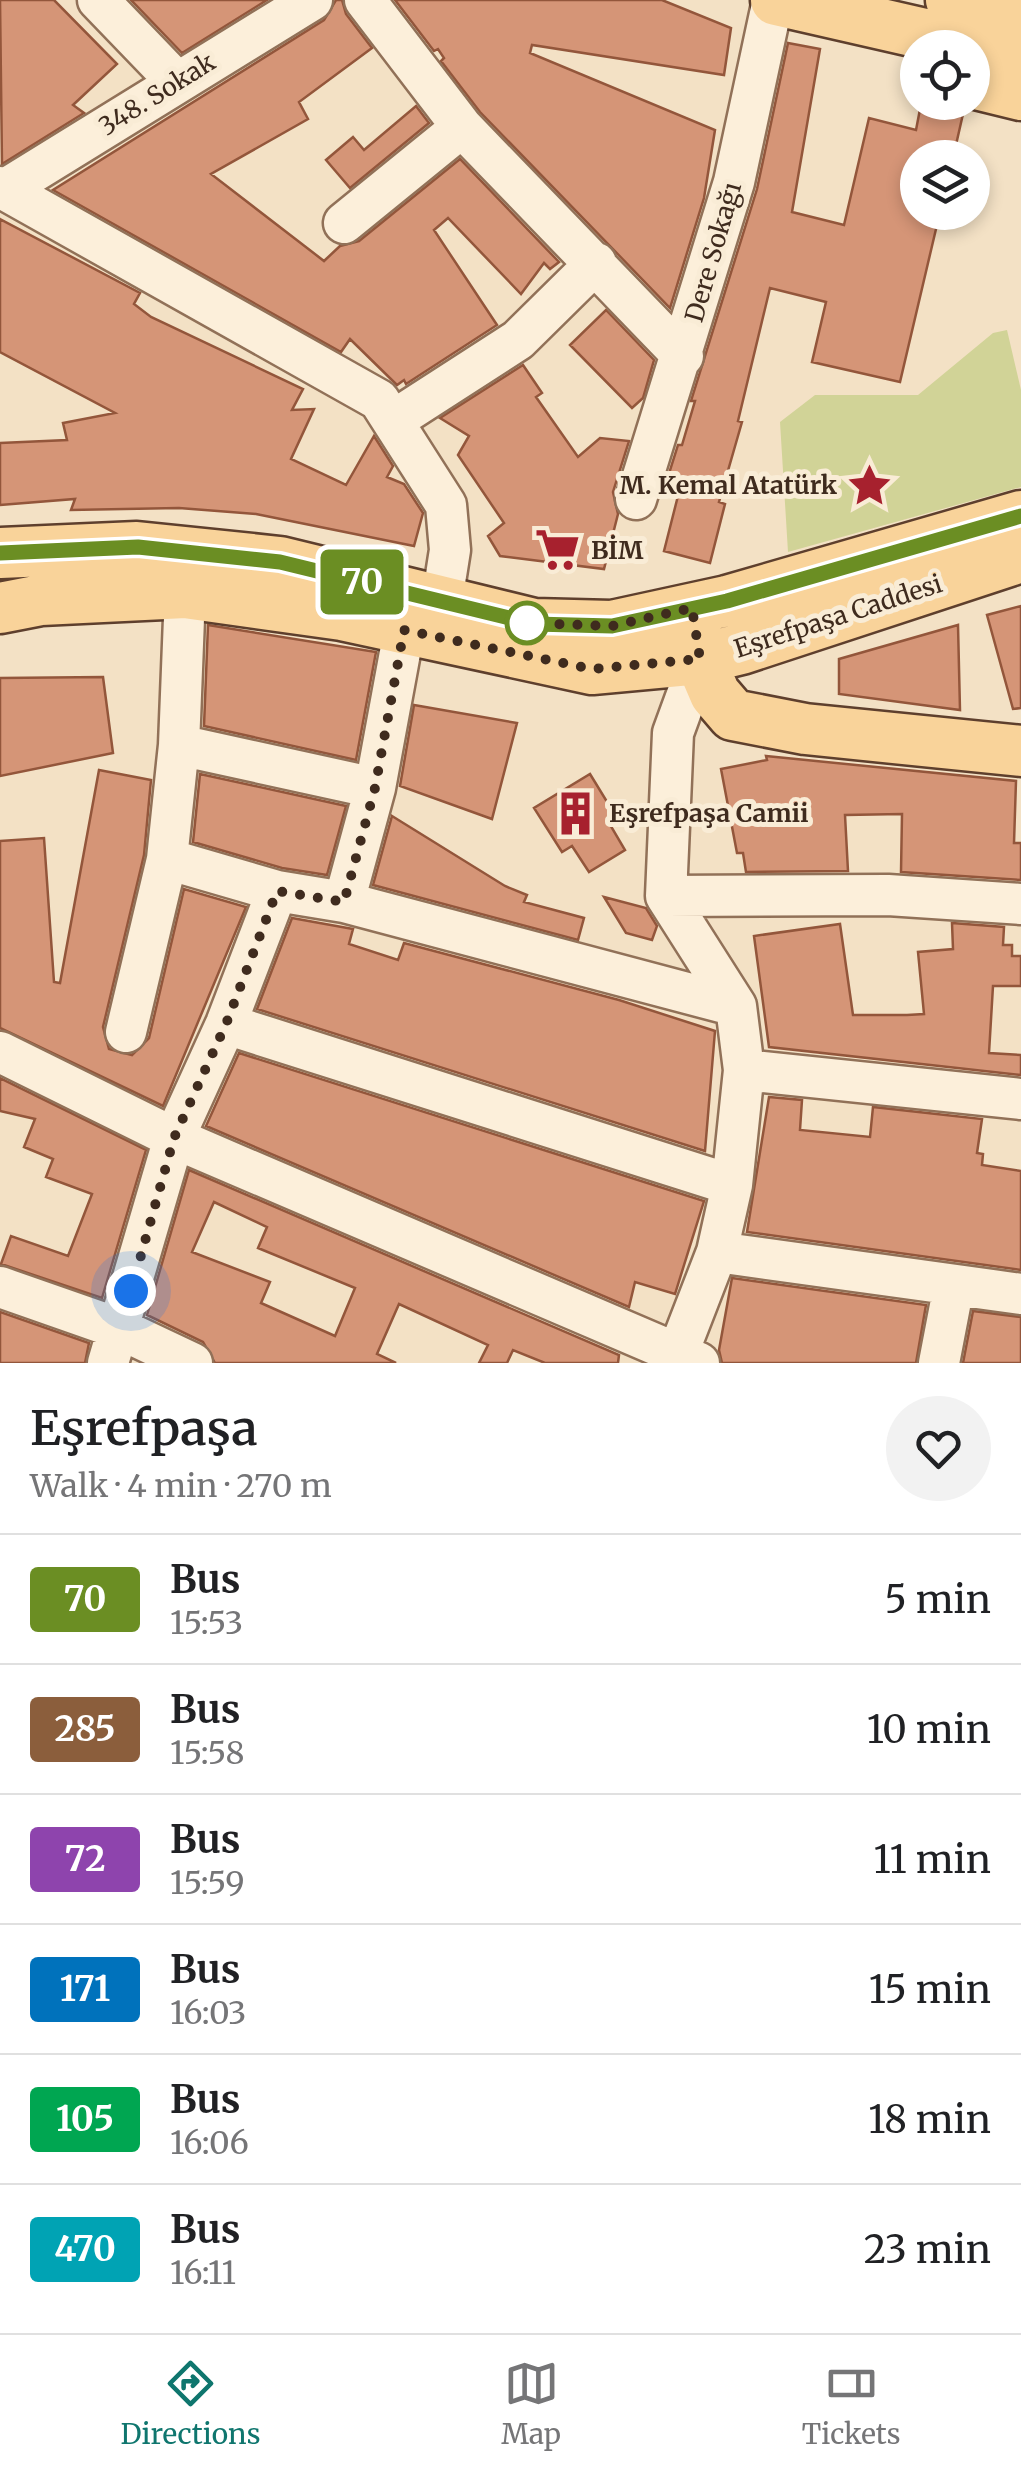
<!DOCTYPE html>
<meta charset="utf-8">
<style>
body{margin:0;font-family:Merriweather,serif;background:#f2f2f2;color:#202124;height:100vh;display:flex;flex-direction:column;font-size:38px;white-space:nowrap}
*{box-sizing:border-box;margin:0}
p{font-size:32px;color:#757577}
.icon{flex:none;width:55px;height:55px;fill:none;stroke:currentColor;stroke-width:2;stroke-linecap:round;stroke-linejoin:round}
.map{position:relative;height:1363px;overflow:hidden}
.sheet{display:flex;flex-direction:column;background:#fff;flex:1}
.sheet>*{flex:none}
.badge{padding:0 20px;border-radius:8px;font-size:35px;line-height:65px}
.buttons{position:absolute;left:900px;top:30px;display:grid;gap:20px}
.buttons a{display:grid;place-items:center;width:90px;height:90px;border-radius:50%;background:#fff;box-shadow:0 5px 15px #0003;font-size:50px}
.you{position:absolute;width:50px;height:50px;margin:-25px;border:8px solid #fff;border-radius:50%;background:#1a73e8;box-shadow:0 0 0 15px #1a73e833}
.map>.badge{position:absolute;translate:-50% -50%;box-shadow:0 0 0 5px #fff}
.round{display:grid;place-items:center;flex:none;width:105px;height:105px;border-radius:52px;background:#f2f2f2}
.overview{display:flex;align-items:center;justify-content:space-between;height:170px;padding:0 30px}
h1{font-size:48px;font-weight:600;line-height:75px}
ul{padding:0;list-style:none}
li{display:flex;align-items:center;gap:30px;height:130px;padding:0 30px;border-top:2px solid #e0e0e0}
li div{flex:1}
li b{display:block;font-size:38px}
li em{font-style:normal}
li .badge{min-width:110px;font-weight:700;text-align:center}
.menu{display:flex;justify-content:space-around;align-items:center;height:140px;border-top:2px solid #e0e0e0;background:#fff;font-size:28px;color:#757577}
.menu a{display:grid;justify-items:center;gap:5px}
.menu .active{color:#0f766e}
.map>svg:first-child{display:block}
.green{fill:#d1d397}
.building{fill:#d59577;stroke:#93563b;stroke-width:2.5;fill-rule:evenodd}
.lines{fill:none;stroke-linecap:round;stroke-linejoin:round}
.minor-casing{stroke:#917158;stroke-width:45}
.major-casing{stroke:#5e3f2d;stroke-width:55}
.minor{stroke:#fcefda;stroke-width:40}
.major{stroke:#f9d39a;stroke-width:50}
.line-casing{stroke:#fff;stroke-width:22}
.line{stroke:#6b8e23;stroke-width:15}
.walk{stroke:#3f2b1e;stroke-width:10;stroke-dasharray:0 18}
.stop-dot{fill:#fff;stroke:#6b8e23;stroke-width:5}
.labels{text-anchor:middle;stroke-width:10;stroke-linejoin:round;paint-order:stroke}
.street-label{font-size:25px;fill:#3f2b1e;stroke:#f9ecd6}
.poi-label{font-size:25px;font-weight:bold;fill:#3f2b1e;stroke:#f9ecd6;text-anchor:start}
</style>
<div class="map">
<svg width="1021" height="1363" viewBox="0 0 1021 1363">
<rect width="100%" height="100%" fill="#f3e1c5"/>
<path class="green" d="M 1007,330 L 1021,390 L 1021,487 L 788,552 L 780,422 L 815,395 L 918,395 L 993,333 Z"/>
<path class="building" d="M 0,0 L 54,0 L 117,64 L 73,105 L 84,113 L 2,164 Z
M 131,0 L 267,0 L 182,53 Z
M 336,0 L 342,0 L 346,14 L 372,48 L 299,102 L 308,119 L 211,174 L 324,261 L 340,246 L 359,241 L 460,159 L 559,262 L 550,269 L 544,263 L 521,294 L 448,218 L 434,230 L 497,325 L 406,384 L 404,380 L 397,385 L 350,339 L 341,352 L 53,190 L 324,20 Z
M 395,0 L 662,0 L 731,28 L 724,75 L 532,45 L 530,53 L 715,130 L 704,198 L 670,308 L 480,112 L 441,61 L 444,58 L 438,49 L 434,51 Z
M 788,43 L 820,49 L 792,212 L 844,225 L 869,118 L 916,130 L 921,104 L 963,114 L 953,158 L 918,158 L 918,212 L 940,212 L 900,382 L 812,362 L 826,302 L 770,288 L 738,421 L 742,422 L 719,502 L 725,504 L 710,563 L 664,551 L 681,484 L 667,480 L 678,445 L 682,445 L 695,401 L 691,401 L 757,189 Z
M 416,106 L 429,123 L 350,188 L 326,160 L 353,137 L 364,150 Z
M 0,219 L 140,293 L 134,304 L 151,317 L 303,389 L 292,410 L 314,409 L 291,459 L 346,485 L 374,436 L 393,466 L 387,477 L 404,484 L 423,513 L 414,546 L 256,514 L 179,508 L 71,510 L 75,499 L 0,505 L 0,443 L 67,440 L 63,423 L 115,413 L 0,352 Z
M 606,310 L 654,360 L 643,398 L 632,408 L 570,345 Z
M 523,365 L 542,393 L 536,397 L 578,457 L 600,438 L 629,441 L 613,492 L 618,514 L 604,569 L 500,556 L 488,536 L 504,523 L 458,455 L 469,436 L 440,418 Z
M 1021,606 L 1021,708 L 1013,709 L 987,615 Z
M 208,625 L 376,652 L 356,760 L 204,726 Z
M 958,625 L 960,710 L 839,694 L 839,659 Z
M 103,677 L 113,753 L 0,776 L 0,678 Z
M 414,705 L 517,723 L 492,819 L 400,786 Z
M 766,756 L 1016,781 L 1014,843 L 1021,843 L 1021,880 L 901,872 L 902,814 L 845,815 L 848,871 L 746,872 L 743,853 L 737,853 L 721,769 L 767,760 Z
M 99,770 L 151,780 L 144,855 L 103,1027 L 109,1049 L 132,1055 L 149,1038 L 184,889 L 246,907 L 163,1106 L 0,1028 L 0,841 L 44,838 L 54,982 L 60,983 Z
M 200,774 L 346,806 L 327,875 L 282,868 L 193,842 Z
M 590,774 L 617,818 L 609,823 L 625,850 L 589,872 L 572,846 L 562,852 L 534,808 Z
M 392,816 L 505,886 L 527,895 L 524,902 L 584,918 L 578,940 L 373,885 Z
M 604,897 L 646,908 L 657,926 L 652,940 L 626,933 Z
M 292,918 L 353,929 L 349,944 L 398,960 L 404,943 L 619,1000 L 715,1031 L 705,1151 L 257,1009 Z
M 952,923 L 1004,927 L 1003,945 L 1012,945 L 1012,956 L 1021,956 L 1021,986 L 993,986 L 989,1053 L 1021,1055 L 1021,1075 L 769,1047 L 754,936 L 840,924 L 853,1015 L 907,1015 L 924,1014 L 918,952 L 953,949 Z
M 239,1053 L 704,1201 L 675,1294 L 635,1282 L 629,1307 L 206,1126 Z
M 0,1078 L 146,1150 L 102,1298 L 1,1264 L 11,1236 L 68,1256 L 92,1194 L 46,1177 L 53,1159 L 24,1147 L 35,1119 L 0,1111 Z
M 769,1097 L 802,1100 L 800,1130 L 870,1137 L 873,1107 L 982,1119 L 977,1153 L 983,1154 L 982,1165 L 1021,1171 L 1021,1270 L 747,1232 Z
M 189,1170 L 619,1355 L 618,1363 L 545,1363 L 513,1350 L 507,1363 L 479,1363 L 488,1345 L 399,1304 L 377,1354 L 396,1363 L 215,1363 L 203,1342 L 147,1315 ZM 214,1202 L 267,1227 L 258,1248 L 355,1288 L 335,1336 L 261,1303 L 270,1282 L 192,1252 Z
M 732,1278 L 926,1305 L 916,1363 L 722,1363 L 719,1350 Z
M 973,1311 L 1021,1317 L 1021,1363 L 963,1363 Z
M 0,1312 L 89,1343 L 85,1363 L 0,1363 Z"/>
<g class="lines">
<defs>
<path id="minor" d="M 98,0 L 176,81
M 365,0 L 462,127 L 683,356
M 0,187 L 379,400 L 446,505 L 450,550 L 442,601
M 4,190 L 312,0
M 344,223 L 462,127
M 394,420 L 518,340 L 596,263
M 636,499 L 734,182 L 773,0
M 179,745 L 375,788
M 167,859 L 277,891 L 344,902 L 736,1006
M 666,896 L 888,895 L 1021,904
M 344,902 L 375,788 L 404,631
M 226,1024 L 732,1185
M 126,1032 L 167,859 L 179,745 L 185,593
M 0,1052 L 174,1138 L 699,1363
M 744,1070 L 1021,1099
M 717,1252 L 1021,1294
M 0,1287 L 120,1329 L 192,1363
M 108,1363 L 174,1138 L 226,1024 L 277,891
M 674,1363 L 717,1252 L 732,1185 L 744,1070 L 736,1006 L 666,896 L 673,733 L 700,659
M 939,1363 L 954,1285"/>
<path id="major" d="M 776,0 L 1021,56
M 951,0 L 1021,16
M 972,83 L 1021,95
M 0,553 L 137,547 L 280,562 L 534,624 L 612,626 L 727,601 L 1021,516
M 0,608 L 41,600 L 185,593 L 342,615 L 592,669 L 700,659 L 741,649 L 1021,557
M 695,626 L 700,659 L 715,694 L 733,715 L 805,729 L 1021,751"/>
</defs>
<use href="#minor" class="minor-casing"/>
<use href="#major" class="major-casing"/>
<use href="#minor" class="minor"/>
<use href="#major" class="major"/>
</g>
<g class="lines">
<defs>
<path id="line" d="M 0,553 L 138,547 L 280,562 L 534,624 L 612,626 L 727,601 L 1021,516"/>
</defs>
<use href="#line" class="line-casing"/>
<use href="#line" class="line"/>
<path class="walk" d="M 131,1291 L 174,1138 L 226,1024 L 277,891 L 344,902 L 375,788 L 404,630 L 592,669 L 700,659 L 692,608 L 612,626 L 527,623"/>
</g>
<defs>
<symbol id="sight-bare" viewBox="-9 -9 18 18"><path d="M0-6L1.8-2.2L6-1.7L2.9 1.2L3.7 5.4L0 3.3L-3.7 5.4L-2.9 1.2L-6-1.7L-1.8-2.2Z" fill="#a7212e" stroke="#f9ecd6" stroke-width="2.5" paint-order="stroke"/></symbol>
<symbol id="supermarket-bare" viewBox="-9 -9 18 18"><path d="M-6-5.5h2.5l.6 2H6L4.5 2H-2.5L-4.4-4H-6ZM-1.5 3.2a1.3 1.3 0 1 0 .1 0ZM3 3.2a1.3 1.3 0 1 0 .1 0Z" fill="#a7212e" stroke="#f9ecd6" stroke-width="2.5" paint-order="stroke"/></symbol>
<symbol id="building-bare" viewBox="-9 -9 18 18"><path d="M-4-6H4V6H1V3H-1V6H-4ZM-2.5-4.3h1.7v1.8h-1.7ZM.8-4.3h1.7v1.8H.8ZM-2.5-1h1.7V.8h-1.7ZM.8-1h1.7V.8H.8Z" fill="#a7212e" stroke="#f9ecd6" stroke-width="2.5" paint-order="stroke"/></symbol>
</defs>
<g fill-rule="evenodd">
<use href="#sight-bare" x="838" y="454" width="63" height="63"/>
<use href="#supermarket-bare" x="526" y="518" width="63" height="63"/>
<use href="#building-bare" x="544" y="782" width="63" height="63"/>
</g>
<circle class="stop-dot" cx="527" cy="623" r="20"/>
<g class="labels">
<g class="street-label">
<text transform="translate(157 94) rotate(-32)" y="9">348. Sokak</text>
<text transform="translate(713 252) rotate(-74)" y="9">Dere Sokağı</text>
<text transform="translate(838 616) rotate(-18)" y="9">Eşrefpaşa Caddesi</text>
</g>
<g class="poi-label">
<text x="837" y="494" text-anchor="end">M. Kemal Atatürk</text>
<text x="591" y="559">BİM</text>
<text x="609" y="822">Eşrefpaşa Camii</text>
</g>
</g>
</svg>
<div class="buttons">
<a><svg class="icon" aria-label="locate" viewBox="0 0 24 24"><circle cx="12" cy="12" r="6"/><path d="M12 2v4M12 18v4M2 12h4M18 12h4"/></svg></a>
<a><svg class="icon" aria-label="layers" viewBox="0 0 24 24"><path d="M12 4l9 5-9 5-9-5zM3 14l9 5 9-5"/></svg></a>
</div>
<div class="you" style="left:131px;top:1291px"></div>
<b class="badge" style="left:362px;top:582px;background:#6b8e23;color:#fff">70</b>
</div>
<section class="sheet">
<div class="overview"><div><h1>Eşrefpaşa</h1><p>Walk · 4 min · 270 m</p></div><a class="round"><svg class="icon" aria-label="heart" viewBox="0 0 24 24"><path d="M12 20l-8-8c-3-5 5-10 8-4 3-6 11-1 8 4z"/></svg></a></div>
<ul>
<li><span class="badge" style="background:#6b8e23;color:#fff">70</span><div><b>Bus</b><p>15:53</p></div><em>5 min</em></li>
<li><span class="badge" style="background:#8b5e3c;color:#fff">285</span><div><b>Bus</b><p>15:58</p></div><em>10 min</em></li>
<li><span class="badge" style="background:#8e44ad;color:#fff">72</span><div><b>Bus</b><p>15:59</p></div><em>11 min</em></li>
<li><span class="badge" style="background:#0072bc;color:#fff">171</span><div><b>Bus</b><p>16:03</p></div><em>15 min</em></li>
<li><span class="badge" style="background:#00a651;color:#fff">105</span><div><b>Bus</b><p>16:06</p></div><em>18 min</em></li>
<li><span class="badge" style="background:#00a3b4;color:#fff">470</span><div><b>Bus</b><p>16:11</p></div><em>23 min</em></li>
</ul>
</section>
<nav class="menu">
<a class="active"><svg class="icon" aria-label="directions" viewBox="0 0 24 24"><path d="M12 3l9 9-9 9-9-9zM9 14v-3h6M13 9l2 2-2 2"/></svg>Directions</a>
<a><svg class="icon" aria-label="map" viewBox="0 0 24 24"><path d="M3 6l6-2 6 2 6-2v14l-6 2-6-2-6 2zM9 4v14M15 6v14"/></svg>Map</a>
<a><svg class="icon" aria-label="tickets" viewBox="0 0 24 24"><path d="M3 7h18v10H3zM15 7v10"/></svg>Tickets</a>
</nav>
